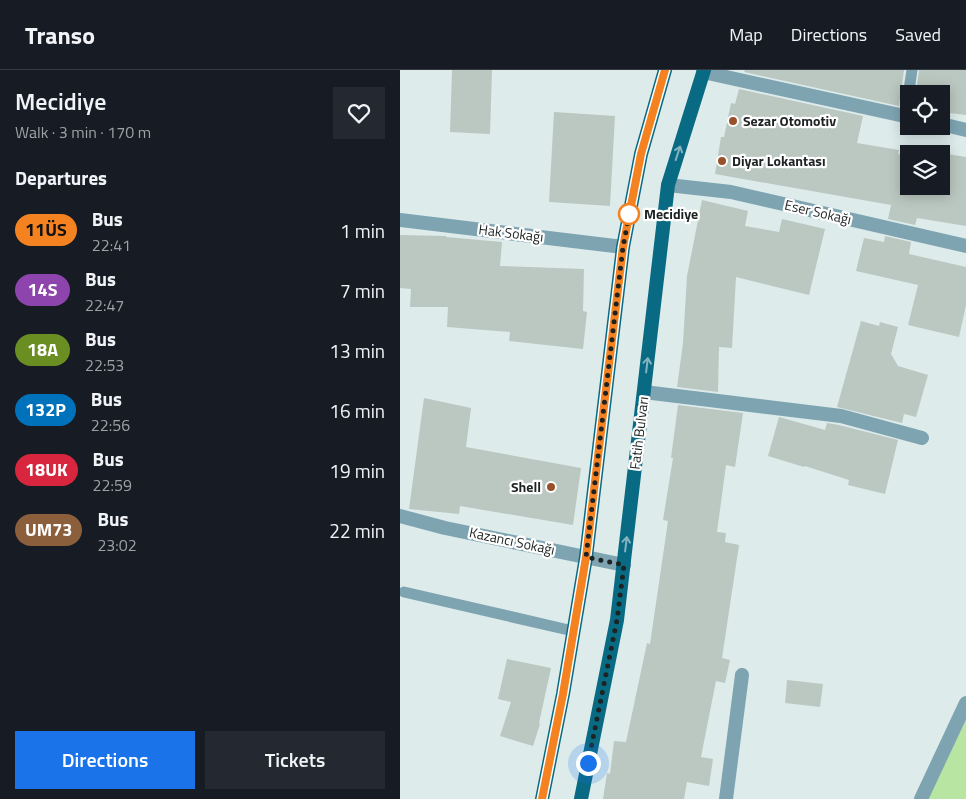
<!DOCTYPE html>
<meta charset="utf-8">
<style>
body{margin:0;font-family:"Titillium Web",sans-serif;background:#242831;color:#f1f3f6;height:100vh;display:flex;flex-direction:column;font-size:19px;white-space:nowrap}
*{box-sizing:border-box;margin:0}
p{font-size:16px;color:#9ea1a6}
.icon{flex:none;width:28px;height:28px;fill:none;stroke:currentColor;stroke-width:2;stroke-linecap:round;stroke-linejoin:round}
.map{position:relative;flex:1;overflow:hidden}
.details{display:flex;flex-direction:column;background:#171b24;width:400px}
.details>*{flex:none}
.badge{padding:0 10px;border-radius:16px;font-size:18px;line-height:32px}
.fabs{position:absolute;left:500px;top:15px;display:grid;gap:10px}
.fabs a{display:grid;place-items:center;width:50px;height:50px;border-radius:0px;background:#171b24;box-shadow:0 2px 12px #0003;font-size:25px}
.you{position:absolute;width:25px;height:25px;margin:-12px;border:4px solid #fff;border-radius:50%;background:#1a73e8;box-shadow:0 0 0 8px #1a73e833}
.map>.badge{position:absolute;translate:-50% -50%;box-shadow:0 0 0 2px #fff}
h2{padding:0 15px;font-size:19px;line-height:45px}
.round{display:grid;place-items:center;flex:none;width:52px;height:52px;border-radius:0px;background:#242831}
.headline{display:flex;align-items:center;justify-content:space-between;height:85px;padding:0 15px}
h1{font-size:24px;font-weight:600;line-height:38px}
.cta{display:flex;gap:10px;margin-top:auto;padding:10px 15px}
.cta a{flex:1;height:58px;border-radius:0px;background:#1a73e8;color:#fff;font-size:20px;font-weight:600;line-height:58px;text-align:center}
.cta a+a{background:#242831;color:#f1f3f6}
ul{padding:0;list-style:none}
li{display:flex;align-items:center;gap:15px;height:60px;padding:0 15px}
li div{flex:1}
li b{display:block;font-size:19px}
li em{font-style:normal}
li .badge{min-width:55px;font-weight:700;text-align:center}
header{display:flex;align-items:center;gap:30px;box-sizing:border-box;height:70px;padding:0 25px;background:#171b24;border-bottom:1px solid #363941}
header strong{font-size:24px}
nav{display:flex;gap:28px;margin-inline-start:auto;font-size:18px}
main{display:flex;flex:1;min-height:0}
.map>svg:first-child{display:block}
.green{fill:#b8e5a1}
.building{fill:#bbc7c1}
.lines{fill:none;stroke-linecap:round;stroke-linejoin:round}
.service{stroke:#7ea4b2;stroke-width:11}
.minor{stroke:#7ea4b2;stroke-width:14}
.primary{stroke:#096a83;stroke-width:14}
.oneway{stroke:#84b4c1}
.line-casing{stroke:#fff;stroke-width:11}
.line{stroke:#f58220;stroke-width:8}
.walk{stroke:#1d2222;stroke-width:5;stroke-dasharray:0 9}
.poi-dot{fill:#98512a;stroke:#fff;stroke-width:2}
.stop-dot{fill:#fff;stroke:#f58220;stroke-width:2.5}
.labels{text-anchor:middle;stroke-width:4.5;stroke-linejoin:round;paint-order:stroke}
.poi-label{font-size:14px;font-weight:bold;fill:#1d2222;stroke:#fff;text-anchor:start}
.street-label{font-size:14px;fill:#1d2222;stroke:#fff}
.stop-label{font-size:14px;font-weight:bold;fill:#1d2222;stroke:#fff;text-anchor:start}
</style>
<header>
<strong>Transo</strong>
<nav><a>Map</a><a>Directions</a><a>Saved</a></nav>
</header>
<main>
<section class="details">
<div class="headline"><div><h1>Mecidiye</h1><p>Walk · 3 min · 170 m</p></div><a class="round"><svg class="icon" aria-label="heart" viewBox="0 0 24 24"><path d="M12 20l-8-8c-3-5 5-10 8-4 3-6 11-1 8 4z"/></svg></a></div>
<h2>Departures</h2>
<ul>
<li><span class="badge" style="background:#f58220;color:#111">11ÜS</span><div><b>Bus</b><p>22:41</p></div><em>1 min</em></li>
<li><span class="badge" style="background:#8e44ad;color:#fff">14S</span><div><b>Bus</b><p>22:47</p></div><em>7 min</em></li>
<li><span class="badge" style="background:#6b8e23;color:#fff">18A</span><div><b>Bus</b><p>22:53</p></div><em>13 min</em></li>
<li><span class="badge" style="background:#0072bc;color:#fff">132P</span><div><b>Bus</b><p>22:56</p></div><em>16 min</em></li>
<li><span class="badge" style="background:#d7263d;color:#fff">18UK</span><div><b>Bus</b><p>22:59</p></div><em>19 min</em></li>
<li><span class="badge" style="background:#8b5e3c;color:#fff">UM73</span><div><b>Bus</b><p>23:02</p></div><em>22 min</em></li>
</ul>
<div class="cta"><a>Directions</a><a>Tickets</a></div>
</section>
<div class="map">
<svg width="566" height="729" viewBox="0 0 566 729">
<rect width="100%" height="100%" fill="#ddebeb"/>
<path class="green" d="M 566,643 L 566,729 L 519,729 Z"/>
<path class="building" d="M 52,0 L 92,0 L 90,64 L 50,62 Z
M 345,0 L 504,0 L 499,36 L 344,2 Z
M 519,0 L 566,0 L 566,45 L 541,42 L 541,24 L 516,24 Z
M 339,19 L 463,46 L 457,73 L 499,80 L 498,84 L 509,86 L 509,116 L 541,116 L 541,83 L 566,87 L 566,156 L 517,148 L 515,155 L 488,149 L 491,135 L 315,104 L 321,67 L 324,67 L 331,33 L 335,34 Z
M 154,42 L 215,46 L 210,136 L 149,132 Z
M 302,130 L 348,141 L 345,156 L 379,162 L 382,149 L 425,159 L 409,225 L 336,207 L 332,278 L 319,277 L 318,322 L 277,317 L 283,273 L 287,206 Z
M 0,165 L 46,166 L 46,167 L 102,172 L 100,196 L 184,199 L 183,241 L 187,242 L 183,279 L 109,271 L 110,262 L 47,257 L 48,237 L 10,237 L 11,219 L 0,218 Z
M 485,166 L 511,172 L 509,184 L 566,197 L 566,235 L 559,267 L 508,255 L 518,215 L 456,201 L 464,168 L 484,172 Z
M 461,251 L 479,256 L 480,252 L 498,257 L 491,284 L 498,296 L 528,305 L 516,347 L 504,344 L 502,353 L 437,337 Z
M 24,328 L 71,338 L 66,377 L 181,398 L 173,455 L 60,436 L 59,444 L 9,439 Z
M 278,335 L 343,343 L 335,397 L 326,395 L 317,462 L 326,463 L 325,472 L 339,475 L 322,588 L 330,590 L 325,613 L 316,611 L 301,687 L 313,689 L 309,716 L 287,712 L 284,729 L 203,729 L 207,703 L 210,704 L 214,671 L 226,672 L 247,573 L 250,574 L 268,451 L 263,450 L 273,388 L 271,388 Z
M 379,347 L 425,360 L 427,353 L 439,355 L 498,370 L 485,424 L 448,415 L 449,410 L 405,396 L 404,397 L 368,386 Z
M 107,589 L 151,598 L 139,653 L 140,654 L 133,676 L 100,666 L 111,632 L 98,629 Z
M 387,610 L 423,614 L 420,637 L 385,633 Z"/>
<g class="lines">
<path class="service" d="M 505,46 L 512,0
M 4,522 L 173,561"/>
<path class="minor" d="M 303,2 L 509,47
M 541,54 L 566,60
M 268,115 L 331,122 L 566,176
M 0,150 L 223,177
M 244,322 L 441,346 L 522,368
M 0,446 L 45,458 L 224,495
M 326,729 L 342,605
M 521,729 L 566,633"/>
<path class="primary" d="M 142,729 L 163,624 L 186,487 L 223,177 L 241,84 L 265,0
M 181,729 L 217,550 L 268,115 L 304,0"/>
</g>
<defs><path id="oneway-shaft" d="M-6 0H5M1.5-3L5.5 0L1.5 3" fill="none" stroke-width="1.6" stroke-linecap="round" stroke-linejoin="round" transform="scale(1.25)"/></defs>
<g class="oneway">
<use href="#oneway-shaft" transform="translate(278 83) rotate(-72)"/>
<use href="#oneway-shaft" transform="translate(247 295) rotate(-83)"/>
<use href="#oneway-shaft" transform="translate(226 474) rotate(-83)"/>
</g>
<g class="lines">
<defs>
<path id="line" d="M 142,729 L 163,624 L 186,487 L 223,177 L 241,84 L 265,0"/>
</defs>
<use href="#line" class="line-casing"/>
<use href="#line" class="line"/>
<path class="walk" d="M 188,693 L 217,550 L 224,495 L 186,487 L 223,177 L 230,140 L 229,144"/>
</g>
<g class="poi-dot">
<circle cx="333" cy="51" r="5"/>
<circle cx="322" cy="91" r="5"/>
<circle cx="151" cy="417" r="5"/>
</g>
<circle class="stop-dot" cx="229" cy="144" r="10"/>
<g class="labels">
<g class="poi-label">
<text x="343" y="56">Sezar Otomotiv</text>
<text x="332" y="96">Diyar Lokantası</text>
<text x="141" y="422" text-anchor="end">Shell</text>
</g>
<g class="street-label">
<text transform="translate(418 142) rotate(13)" y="5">Eser Sokağı</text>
<text transform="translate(111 163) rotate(7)" y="5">Hak Sokağı</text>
<text transform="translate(239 363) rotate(-83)" y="5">Fatih Bulvarı</text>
<text transform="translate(112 471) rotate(12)" y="5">Kazancı Sokağı</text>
</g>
<g class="stop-label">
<text x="244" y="149">Mecidiye</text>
</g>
</g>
</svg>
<div class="fabs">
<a><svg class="icon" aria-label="locate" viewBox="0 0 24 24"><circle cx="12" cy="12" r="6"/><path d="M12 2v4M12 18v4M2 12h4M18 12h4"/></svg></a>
<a><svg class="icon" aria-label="layers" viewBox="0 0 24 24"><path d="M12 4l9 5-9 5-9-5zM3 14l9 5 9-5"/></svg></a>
</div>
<div class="you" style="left:188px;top:693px"></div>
</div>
</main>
